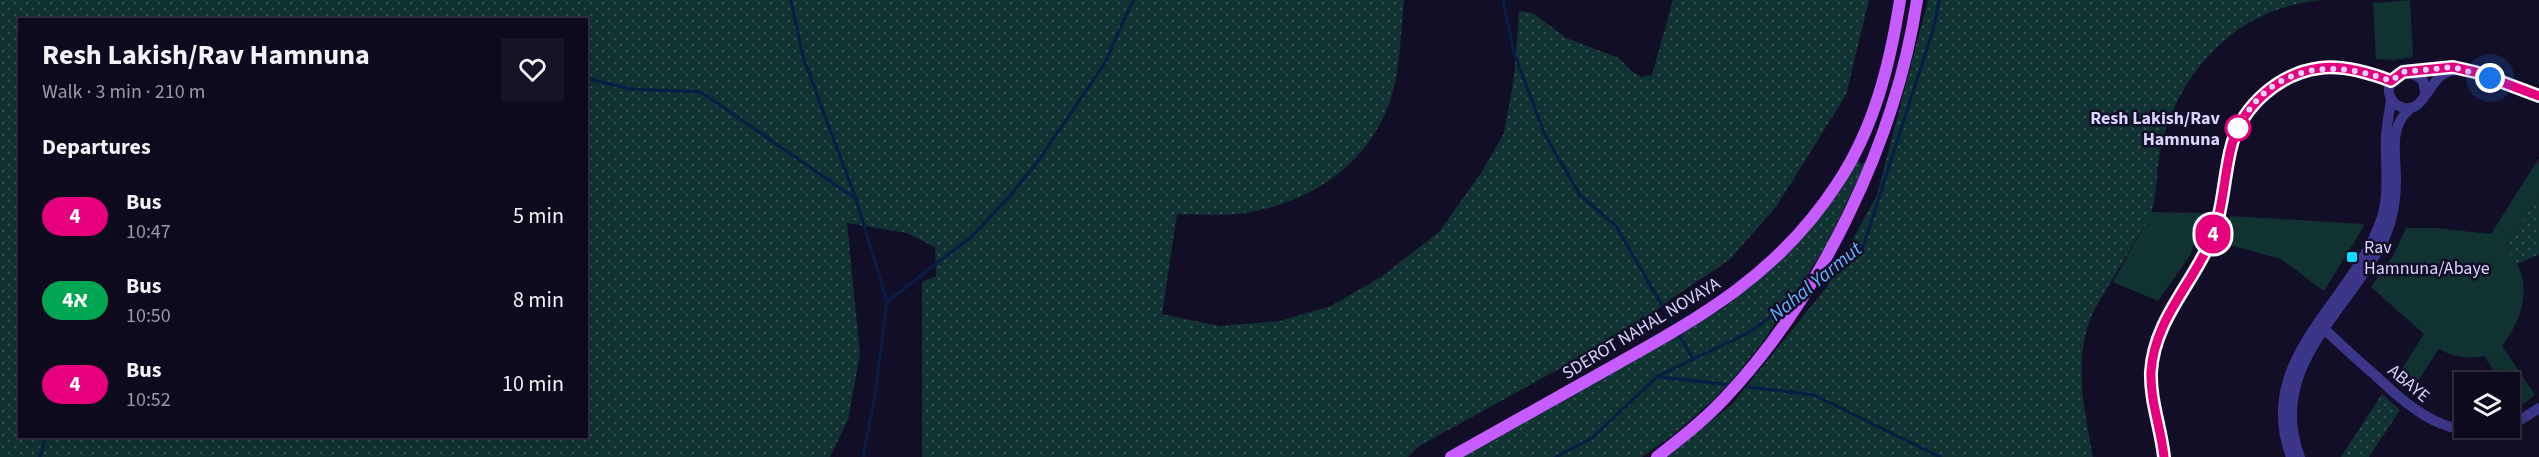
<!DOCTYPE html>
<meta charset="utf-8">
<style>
body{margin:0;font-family:"Source Sans 3","Noto Sans Hebrew",sans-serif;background:#171326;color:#f1f3f6;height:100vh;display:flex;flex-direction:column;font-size:22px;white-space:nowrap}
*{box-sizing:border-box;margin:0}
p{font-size:20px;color:#9b9aa4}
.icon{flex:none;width:33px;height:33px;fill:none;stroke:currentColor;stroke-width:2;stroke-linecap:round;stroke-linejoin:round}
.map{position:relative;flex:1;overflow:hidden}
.sheet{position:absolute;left:18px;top:18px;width:570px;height:420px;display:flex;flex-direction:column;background:#0e0a1d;border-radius:0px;box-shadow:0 6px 24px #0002,0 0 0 2px #2e2b3b}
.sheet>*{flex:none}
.badge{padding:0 12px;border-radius:20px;font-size:21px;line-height:39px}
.buttons{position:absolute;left:2454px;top:372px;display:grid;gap:12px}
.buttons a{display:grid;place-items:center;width:66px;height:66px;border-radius:0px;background:#0e0a1d;box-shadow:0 6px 24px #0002,0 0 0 2px #2e2b3b;font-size:30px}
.you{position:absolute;width:30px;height:30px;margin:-15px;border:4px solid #fff;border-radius:50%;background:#1a73e8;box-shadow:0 0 0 9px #1a73e833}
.map>.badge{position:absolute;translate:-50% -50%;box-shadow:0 0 0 3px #fff}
h2{padding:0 24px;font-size:22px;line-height:54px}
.round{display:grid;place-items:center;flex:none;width:63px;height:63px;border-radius:0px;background:#171326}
.head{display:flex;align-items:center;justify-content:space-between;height:102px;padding:0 24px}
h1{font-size:28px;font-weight:700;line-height:45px}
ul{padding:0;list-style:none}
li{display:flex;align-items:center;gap:18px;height:84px;padding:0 24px}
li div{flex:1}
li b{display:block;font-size:22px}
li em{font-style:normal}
li .badge{min-width:66px;font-weight:700;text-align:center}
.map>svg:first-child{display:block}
.grass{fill:url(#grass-dots);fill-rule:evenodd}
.park{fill:#103231}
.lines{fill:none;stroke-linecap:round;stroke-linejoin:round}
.stream{stroke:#071c47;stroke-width:3}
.minor{stroke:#3b3689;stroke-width:10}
.major{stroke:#c65bff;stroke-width:12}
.line-casing{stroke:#fff;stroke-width:14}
.line{stroke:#e6007e;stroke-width:9}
.walk{stroke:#dad4ff;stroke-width:6;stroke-dasharray:0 10.8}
.stop-dot{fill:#fff;stroke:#e6007e;stroke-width:3}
.poi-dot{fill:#00deff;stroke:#130e27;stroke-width:2}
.labels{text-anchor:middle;stroke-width:5;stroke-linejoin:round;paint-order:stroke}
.stop-label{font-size:18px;font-weight:bold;fill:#dad4ff;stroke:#130e27;text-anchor:end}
.poi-label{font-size:18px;fill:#dad4ff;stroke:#130e27;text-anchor:start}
.street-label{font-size:18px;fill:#dad4ff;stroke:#130e27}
.water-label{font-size:20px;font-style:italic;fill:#62b2ff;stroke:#130e27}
</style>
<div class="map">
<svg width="2539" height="457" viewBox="0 0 2539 457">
<defs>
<pattern id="grass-dots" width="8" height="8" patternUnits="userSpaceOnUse" patternTransform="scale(1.5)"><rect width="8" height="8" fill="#103231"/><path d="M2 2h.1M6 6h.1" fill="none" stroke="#324f50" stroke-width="1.8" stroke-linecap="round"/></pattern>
</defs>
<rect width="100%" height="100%" fill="#130e27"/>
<path class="grass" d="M 0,0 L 1404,0 C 1401,28 1400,65 1393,91 C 1374,163 1308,206 1237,214 C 1217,216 1197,214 1177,214 L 1162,314 L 1219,326 L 1280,321 L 1331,306 L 1381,277 L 1439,232 L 1483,170 L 1504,133 L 1514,78 L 1519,11 L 1533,13 L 1566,38 L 1619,58 L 1630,70 L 1641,77 L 1652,75 L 1673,0 L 1869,0 L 1846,95 L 1776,207 L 1729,260 L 1671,299 L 1632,329 L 1419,446 L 1408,457 L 922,457 L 922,282 L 936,276 L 935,247 L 907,233 L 847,223 L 860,355 L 848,419 L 830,457 L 0,457 ZM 20,20 L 586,20 L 586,436 L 20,436 Z
M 1928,0 L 2325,0 C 2242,5 2180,67 2161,147 C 2156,168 2158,190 2152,210 C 2150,219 2144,227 2139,234 C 2126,258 2111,281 2097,305 C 2071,350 2084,409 2093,457 L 1666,457 L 1732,404 L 1826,288 L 1877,195 Z
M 1858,160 L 1861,164 L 1866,162 L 1825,248 L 1765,339 L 1735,377 L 1712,401 L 1673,435 L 1642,457 L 1458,457 L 1722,309 C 1763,278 1799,243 1831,203 C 1841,190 1849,174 1858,160 Z
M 2539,196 L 2539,254 L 2517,264 L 2505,246 Z
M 2382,394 L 2400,410 L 2369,457 L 2341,457 Z"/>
<path class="park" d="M 2410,0 L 2413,57 L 2394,60 L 2376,59 L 2373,3 Z
M 2539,158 L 2539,196 L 2505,246 C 2510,254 2517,262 2520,270 C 2530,298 2518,324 2502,346 L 2535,395 L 2518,408 L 2510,395 L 2510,382 L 2501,382 L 2484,356 C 2468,359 2453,358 2439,348 L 2413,389 L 2398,375 L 2424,334 L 2371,287 L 2394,254 L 2406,228 L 2435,228 L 2491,234 Z
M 2152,212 L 2203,213 L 2191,254 L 2158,301 L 2113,282 Z
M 2230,216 L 2363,224 L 2364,226 L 2324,291 L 2281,259 L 2226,244 Z"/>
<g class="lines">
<path class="stream" d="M 791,0 L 803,57 L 856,199 L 887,302 L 875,395 L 863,457
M 1503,0 L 1514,53 L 1545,135 L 1580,195 L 1616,226 L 1675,328
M 586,78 L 630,89 L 701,92 L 856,199
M 1819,280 L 1863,247 L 1934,27 L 1939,0
M 888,301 L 971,237 L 1009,197 L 1038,161 L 1105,63 L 1133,0
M 1678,333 L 1693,359
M 1660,377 L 1731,385
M 1741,386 L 1814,395 L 1940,457
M 40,457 L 46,436
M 1556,457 L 1592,438 L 1658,376 L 1750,332 L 1797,296"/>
<path class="minor" d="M 2413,73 L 2453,67 L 2475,72 L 2539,96
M 2425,93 L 2423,80 L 2410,72 L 2396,76 C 2391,81 2388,86 2389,93 C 2390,99 2395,105 2401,107 C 2422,115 2428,84 2442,75 C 2449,70 2456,70 2465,69
M 2320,325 C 2338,342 2356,359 2375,375 C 2409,407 2445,440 2496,428
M 2510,424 L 2522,419 L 2539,408
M 2164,457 C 2161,428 2150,401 2151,372 C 2154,316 2199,279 2215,228 C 2224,201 2224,171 2232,144 C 2243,105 2280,73 2320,68 C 2343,65 2370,73 2391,81
M 2291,457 C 2254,358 2352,304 2381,220 C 2390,195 2385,166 2386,139 C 2386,125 2390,112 2391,98
M 2300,457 C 2265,366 2351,310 2385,237 C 2393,219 2396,199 2396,180 C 2396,153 2388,126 2411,108"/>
<path class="major" d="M 1451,457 C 1503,428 1555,399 1606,370 C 1699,318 1777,276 1837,184 C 1874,129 1890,64 1900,0
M 1657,457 C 1680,439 1703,421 1723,400 C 1821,297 1896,140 1917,0"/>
</g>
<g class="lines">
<defs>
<path id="line" d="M 2164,457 C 2161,428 2150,401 2151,372 C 2154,318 2196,281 2214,233 C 2224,204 2224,173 2232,144 C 2243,105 2280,73 2320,68 C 2343,65 2370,73 2391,81 L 2403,72 L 2453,67 L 2475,72 L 2539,96"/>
</defs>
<use href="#line" class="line-casing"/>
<use href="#line" class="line"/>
<path class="walk" d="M 2238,128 C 2270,65 2330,58 2391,81 L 2403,72 L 2453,67 L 2490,78"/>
</g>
<circle class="stop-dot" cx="2238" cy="128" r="12"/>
<rect class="poi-dot" x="2346" y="251" width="12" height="12" rx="3"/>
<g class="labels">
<g class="stop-label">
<text x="2220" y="124">Resh Lakish/Rav<tspan x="2220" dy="21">Hamnuna</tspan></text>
</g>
<g class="poi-label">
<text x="2364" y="253">Rav<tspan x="2364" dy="21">Hamnuna/Abaye</tspan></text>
</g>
<g class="street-label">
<text transform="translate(1641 328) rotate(-31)" y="6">SDEROT NAHAL NOVAYA</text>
<text transform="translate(2409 383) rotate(40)" y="6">ABAYE</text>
</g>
<g class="water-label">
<text transform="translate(1815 281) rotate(-39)" y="7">Nahal Yarmut</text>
</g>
</g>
</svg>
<div class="buttons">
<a><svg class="icon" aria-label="layers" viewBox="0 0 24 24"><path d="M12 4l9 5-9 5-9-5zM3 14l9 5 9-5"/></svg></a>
</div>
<div class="you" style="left:2490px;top:78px"></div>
<b class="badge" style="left:2213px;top:234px;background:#e6007e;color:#fff">4</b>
<section class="sheet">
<div class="head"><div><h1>Resh Lakish/Rav Hamnuna</h1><p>Walk · 3 min · 210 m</p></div><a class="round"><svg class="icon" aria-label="heart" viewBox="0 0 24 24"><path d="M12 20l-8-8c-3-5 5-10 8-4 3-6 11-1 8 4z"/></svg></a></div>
<h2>Departures</h2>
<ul>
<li><span class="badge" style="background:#e6007e;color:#fff">4</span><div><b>Bus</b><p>10:47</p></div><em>5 min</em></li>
<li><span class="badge" style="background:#00a651;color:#fff">4א</span><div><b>Bus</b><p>10:50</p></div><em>8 min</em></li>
<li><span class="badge" style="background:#e6007e;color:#fff">4</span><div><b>Bus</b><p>10:52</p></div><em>10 min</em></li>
</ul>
</section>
</div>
